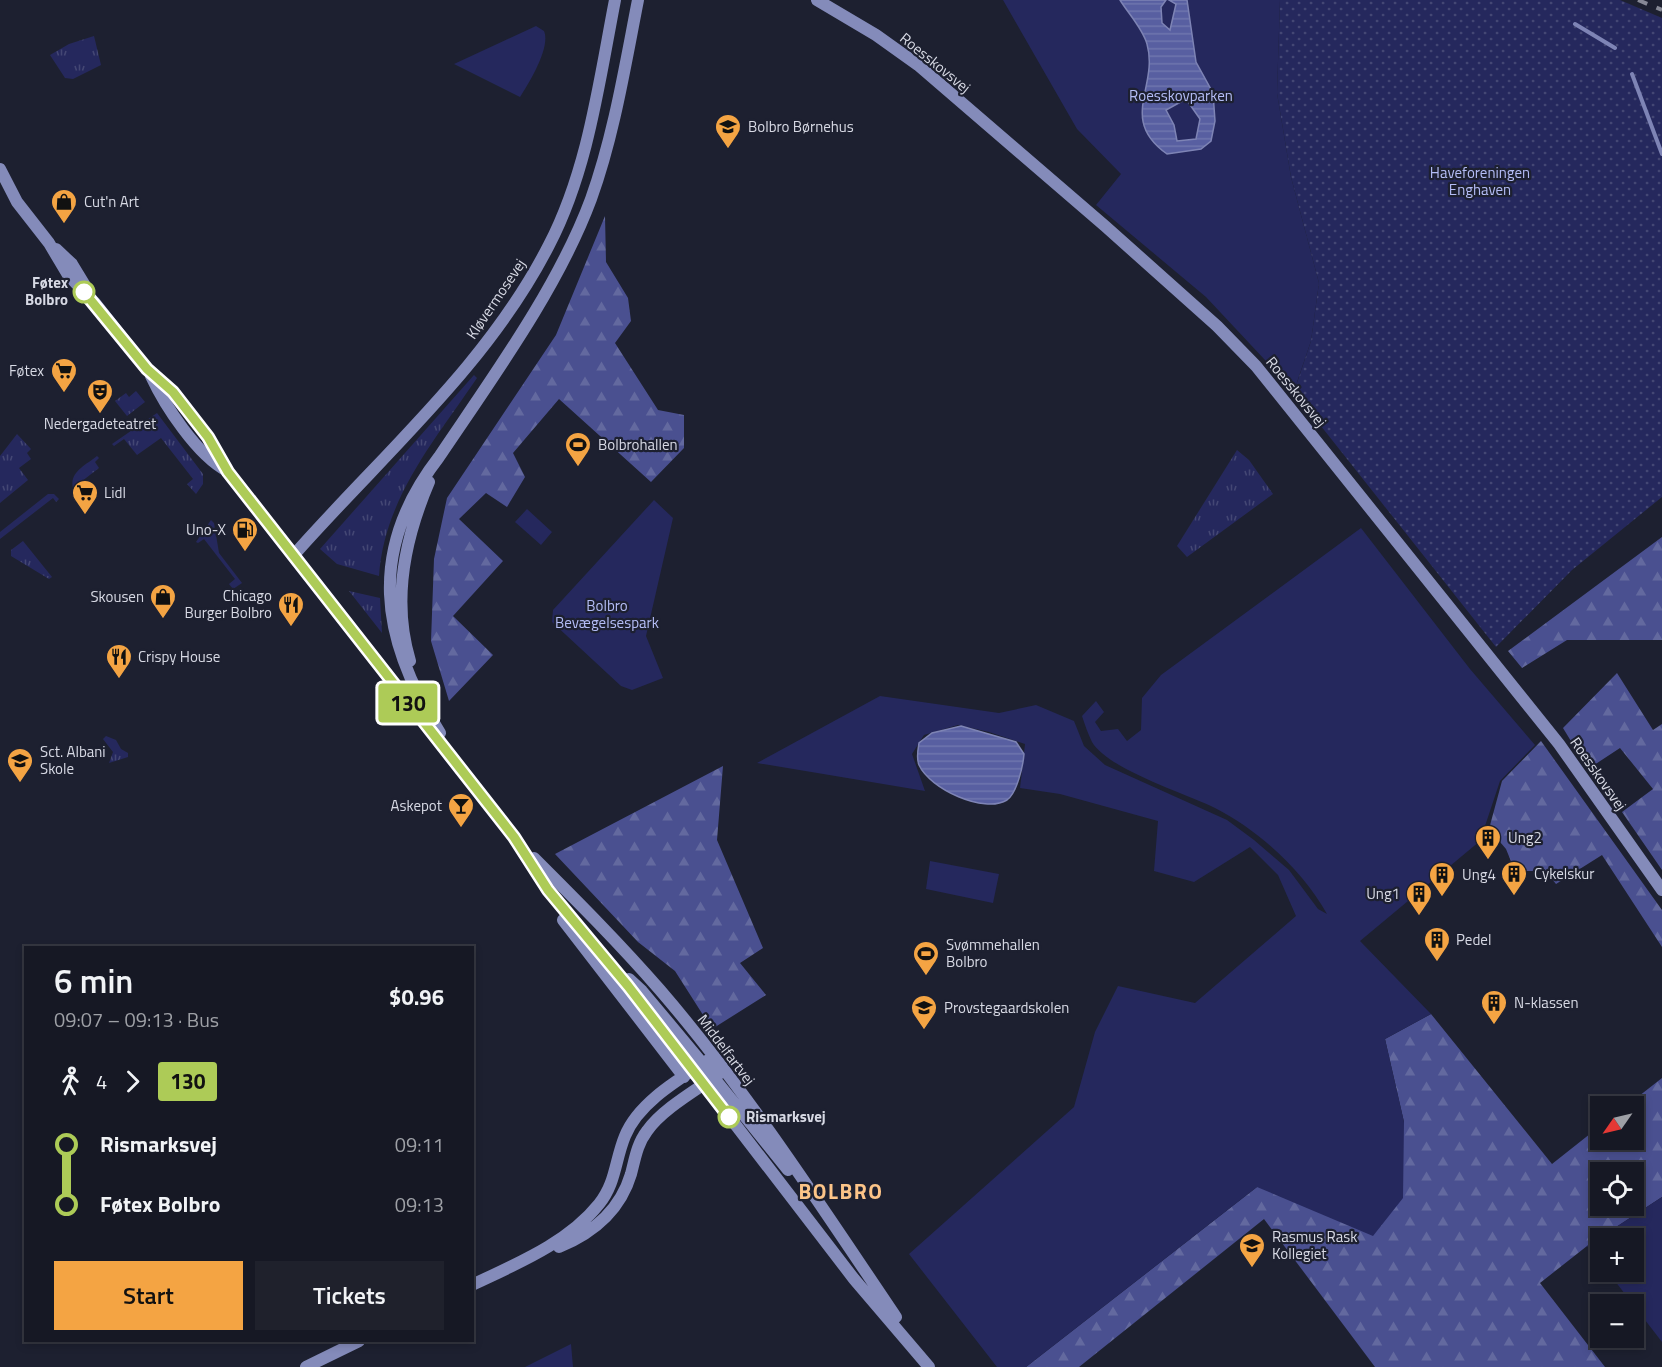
<!DOCTYPE html>
<meta charset="utf-8">
<style>
body{margin:0;font-family:"Titillium Web",sans-serif;background:#1f212c;color:#f1f3f6;height:100vh;display:flex;flex-direction:column;font-size:22px;white-space:nowrap}
*{box-sizing:border-box;margin:0}
p{font-size:20px;color:#9ea0a6}
.icon{flex:none;width:33px;height:33px;fill:none;stroke:currentColor;stroke-width:2;stroke-linecap:round;stroke-linejoin:round}
.map{position:relative;flex:1;overflow:hidden}
.drawer{position:absolute;left:24px;top:946px;width:450px;height:396px;display:flex;flex-direction:column;background:#161824;border-radius:0px;box-shadow:0 3px 9px #0003,0 0 0 2px #353741}
.drawer>*{flex:none}
.badge{padding:0 12px;border-radius:4px;font-size:21px;line-height:39px}
.needle{width:39px;rotate:236deg}
.fabs{position:absolute;left:1590px;top:1096px;display:grid;gap:12px}
.fabs a{display:grid;place-items:center;width:54px;height:54px;border-radius:0px;background:#161824;box-shadow:0 3px 9px #0003,0 0 0 2px #353741;font-size:30px}
.map>.badge{position:absolute;translate:-50% -50%;box-shadow:0 0 0 3px #fff}
.legs{display:flex;align-items:center;gap:9px;height:66px;padding:0 30px;font-size:20px}
.legs p{margin-inline-start:auto}
.overview{display:flex;align-items:center;justify-content:space-between;height:102px;padding:0 30px}
h1{font-size:33px;font-weight:600;line-height:45px}
.button{display:flex;gap:12px;margin-top:auto;padding:12px 30px}
.button a{flex:1;height:69px;border-radius:0px;background:#f4a443;color:#111;font-size:24px;font-weight:600;line-height:69px;text-align:center}
.button a+a{background:#1f212c;color:#f1f3f6}
ul{padding:0 30px;list-style:none}
li{display:flex;align-items:center;gap:21px;height:60px;font-size:22px}
li i{display:grid;place-items:center;width:9px;height:100%;margin:0 8px;background:currentColor}
li i::after{content:'';width:15px;height:15px;margin:-8px;border:4px solid;border-radius:50%;background:#161824}
li p{margin-inline-start:auto}
li:first-child i{background:linear-gradient(#0000 50%,currentColor 0)}
li:last-child i{background:linear-gradient(currentColor 50%,#0000 0)}
.map>svg:first-child{display:block}
.grass{fill:url(#grass-tufts)}
.forest{fill:url(#forest-firs);fill-rule:evenodd}
.park{fill:#25285d}
.garden{fill:url(#garden-dots)}
.water{fill:url(#water-rules);stroke:#7e84b5;stroke-width:1.5;fill-rule:evenodd}
.lines{fill:none;stroke-linecap:round;stroke-linejoin:round}
.stream{stroke:#7e84b5;stroke-width:4}
.secondary{stroke:#848bba;stroke-width:12}
.rail{stroke:#878996;stroke-width:4;stroke-dasharray:10 10;stroke-linecap:butt}
.line-1-casing{stroke:#fff;stroke-width:14}
.line-1{stroke:#adcb57;stroke-width:9}
.stop-1-dot{fill:#fff;stroke:#adcb57;stroke-width:3}
.labels{text-anchor:middle;stroke-width:4.5;stroke-linejoin:round;paint-order:stroke}
.street-label{font-size:15px;fill:#d7d9e4;stroke:#1d2030}
.park-label{font-size:15px;fill:#b4bdf6;stroke:#1d2030}
.poi-label{font-size:15px;fill:#d7d9e4;stroke:#1d2030;text-anchor:start}
.stop-label{font-size:15px;font-weight:bold;fill:#d7d9e4;stroke:#1d2030;text-anchor:end}
.district-label{font-size:21px;font-weight:bold;letter-spacing:1.5px;fill:#fcc488;stroke:#1d2030}
</style>
<div class="map">
<svg width="1662" height="1367" viewBox="0 0 1662 1367">
<defs>
<pattern id="grass-tufts" width="24" height="20" patternUnits="userSpaceOnUse" patternTransform="scale(1.5)"><rect width="24" height="20" fill="#25285d"/><path d="M3 7l-1-3M5 7V3M7 7l1-3M15 17l-1-3M17 17v-4M19 17l1-3" fill="none" stroke="#444774"/></pattern>
<pattern id="forest-firs" width="22" height="20" patternUnits="userSpaceOnUse" patternTransform="scale(1.5)"><rect width="22" height="20" fill="#4a5090"/><path d="M5 1l3.5 6h-7zM16 11l3.5 6h-7z" fill="#63699f"/></pattern>
<pattern id="garden-dots" width="8" height="8" patternUnits="userSpaceOnUse" patternTransform="scale(1.5)"><rect width="8" height="8" fill="#25285d"/><path d="M2 2h.1M6 6h.1" fill="none" stroke="#444774" stroke-width="1.8" stroke-linecap="round"/></pattern>
<pattern id="water-rules" width="6" height="5" patternUnits="userSpaceOnUse" patternTransform="scale(1.5)"><rect width="6" height="5" fill="#585fa1"/><path d="M0 2.5h6" fill="none" stroke="#6f75ae"/></pattern>
</defs>
<rect width="100%" height="100%" fill="#1d2030"/>
<path class="grass" d="M 94,36 L 101,65 L 73,79 L 65,78 L 50,55 L 69,44 Z
M 474,375 L 477,378 C 435,440 384,499 379,576 L 337,564 L 320,549 Z
M 136,391 L 145,402 L 127,416 L 115,401 L 126,393 L 129,397 Z
M 157,413 L 203,474 L 203,484 L 196,494 L 187,484 L 193,479 L 161,438 L 137,455 L 124,439 L 114,446 L 112,444 Z
M 17,434 L 31,449 L 27,453 L 31,459 L 19,468 L 28,480 L 0,503 L 0,456 Z
M 1237,450 L 1249,460 L 1273,494 L 1187,557 L 1177,546 Z
M 97,456 L 99,458 L 95,462 L 99,468 L 73,488 C 69,472 86,465 97,456 Z
M 48,494 L 54,494 L 59,499 L 56,502 L 53,498 L 0,539 L 0,532 Z
M 211,520 L 214,523 L 219,553 L 242,583 L 233,589 L 229,584 L 235,579 L 204,539 L 198,543 L 196,542 Z
M 23,541 L 52,577 L 49,579 L 11,556 L 11,550 Z
M 349,591 L 380,598 L 382,633 Z
M 106,736 L 116,740 L 121,749 L 128,753 L 128,757 L 109,763 L 113,752 L 103,739 Z"/>
<path class="forest" d="M 605,216 L 606,262 L 628,298 L 631,321 L 615,343 L 658,410 L 684,415 L 684,448 L 651,482 L 559,399 L 513,453 L 525,477 L 507,507 L 486,493 L 459,519 L 503,561 L 453,616 L 493,655 L 449,701 L 431,641 L 434,559 L 447,498 L 556,335 Z
M 1662,537 L 1662,640 L 1567,640 L 1522,668 L 1508,651 Z
M 1617,673 L 1653,730 L 1662,724 L 1662,870 L 1622,812 L 1653,789 L 1620,748 L 1588,769 L 1563,728 Z
M 1541,741 L 1662,910 L 1662,947 L 1602,855 L 1556,884 L 1542,867 L 1534,871 L 1515,871 L 1506,849 L 1489,829 L 1502,781 Z
M 723,766 L 717,840 L 763,948 L 740,963 L 766,995 L 712,1029 L 675,971 L 638,942 L 555,854 Z
M 1431,1014 L 1552,1164 L 1600,1126 L 1600,1140 L 1634,1140 L 1634,1107 L 1625,1107 L 1662,1078 L 1662,1197 L 1587,1246 L 1540,1283 L 1605,1367 L 1375,1367 L 1264,1219 L 1079,1367 L 1026,1367 L 1257,1187 L 1404,1122 L 1385,1039 ZM 1600,1173 L 1634,1173 L 1634,1206 L 1600,1206 Z"/>
<path class="park" d="M 1003,0 L 1280,0 L 1277,93 L 1291,177 L 1319,283 L 1311,341 L 1294,391 L 1206,297 L 1096,205 L 1121,174 L 1077,129 Z
M 536,26 L 544,31 C 551,47 529,83 520,97 L 454,64 Z
M 654,500 L 673,518 L 646,636 L 663,678 L 632,690 L 621,686 L 552,622 L 553,610 Z
M 527,509 L 552,532 L 541,545 L 515,522 Z
M 1361,528 L 1470,669 L 1535,745 L 1500,781 L 1480,841 L 1360,941 L 1431,1014 L 1385,1039 L 1404,1122 L 1403,1198 L 1373,1236 L 1257,1187 L 1026,1367 L 997,1367 L 909,1254 L 1074,1107 L 1095,1032 L 1118,986 L 1195,1003 L 1296,916 L 1278,875 L 1250,847 L 1194,882 L 1154,871 L 1158,821 L 1060,794 L 1020,788 L 1025,744 L 989,732 L 958,725 L 924,735 L 912,754 L 925,791 L 757,763 L 880,696 L 999,713 L 1036,705 L 1074,721 L 1084,746 L 1105,765 L 1227,820 L 1254,840 L 1289,870 L 1318,909 L 1327,914 C 1303,871 1260,831 1215,808 C 1185,793 1109,770 1092,742 C 1088,734 1085,725 1082,716 L 1096,701 L 1104,712 L 1095,722 L 1101,731 L 1118,729 L 1127,741 L 1141,730 L 1142,698 L 1161,675 Z
M 930,861 L 999,874 L 993,903 L 926,889 Z
M 1662,1197 L 1662,1342 L 1608,1272 L 1634,1272 L 1634,1239 L 1600,1239 L 1600,1263 L 1587,1246 Z
M 571,1344 L 573,1367 L 525,1367 Z"/>
<path class="garden" d="M 1280,0 L 1620,0 L 1662,18 L 1662,497 L 1572,570 L 1496,647 L 1294,392 L 1311,341 L 1319,283 L 1291,177 L 1277,93 Z"/>
<path class="water" d="M 1120,0 L 1166,0 L 1161,7 L 1162,23 L 1170,30 L 1176,4 L 1169,0 L 1187,0 L 1196,62 L 1213,93 L 1215,121 L 1211,141 L 1201,149 L 1167,154 C 1118,119 1159,87 1147,44 C 1143,29 1128,13 1120,0 ZM 1186,99 L 1200,119 L 1196,139 L 1177,141 L 1174,125 L 1166,110 Z
M 961,726 L 1016,742 L 1024,754 C 1023,766 1017,793 1007,800 C 984,814 930,789 919,765 C 916,758 918,750 919,743 L 932,733 Z"/>
<g class="lines">
<path class="stream" d="M 1575,24 L 1615,48
M 1632,74 L 1662,154"/>
<path class="secondary" d="M 817,0 L 876,35 L 918,65 L 1105,226 L 1217,326 L 1256,366 L 1559,744 L 1662,890
M 0,169 L 17,202 L 49,243 L 68,275 L 95,303 L 147,369 L 173,392 L 208,437 L 228,472 L 514,837 L 548,890 L 682,1055 L 854,1279 L 929,1367
M 56,249 L 72,264 L 89,292
M 151,376 C 165,406 197,455 227,471
M 293,556 C 381,456 488,365 549,245 C 588,170 599,82 615,0
M 410,661 C 392,602 405,538 429,482
M 440,733 C 380,638 367,550 439,457 C 492,378 558,288 591,199 C 614,135 625,66 638,0
M 534,858 C 577,901 620,944 660,990 C 747,1091 821,1206 896,1317
M 563,920 L 684,1077
M 629,979 L 642,991 L 703,1064 L 711,1066
M 706,1075 L 714,1078 L 788,1170
M 559,1247 C 593,1233 620,1211 631,1174 C 635,1159 637,1144 647,1131 C 663,1108 700,1088 723,1071
M 472,1285 C 516,1264 568,1243 599,1204 C 616,1183 615,1160 625,1136 C 639,1101 683,1077 713,1057
M 306,1367 L 359,1341"/>
<path class="rail" d="M 1638,0 L 1662,10"/>
</g>
<g class="lines">
<defs>
<path id="line-1" d="M 84,292 L 147,369 L 173,392 L 208,437 L 228,472 L 514,837 L 548,890 L 628,986 L 729,1117"/>
</defs>
<use href="#line-1" class="line-1-casing"/>
<use href="#line-1" class="line-1"/>
</g>
<defs>
<symbol id="school-pin" viewBox="-11 -11 22 30"><path d="M0 17L-7.5 6A9.5 9.5 0 1 1 7.5 6Z" fill="#f4a443" stroke="#1d2030"/><path d="M0-5L7-2L0 1L-7-2ZM-4 1L0 2.5L4 1V4Q0 6-4 4Z" fill="#111"/></symbol>
<symbol id="shop-pin" viewBox="-11 -11 22 30"><path d="M0 17L-7.5 6A9.5 9.5 0 1 1 7.5 6Z" fill="#f4a443" stroke="#1d2030"/><path d="M-5-2.5h2.3a2.7 3.5 0 0 1 5.4 0H5L5.5 6h-11ZM-1.5-2.5h3a1.5 2.3 0 0 0-3 0Z" fill="#111"/></symbol>
<symbol id="supermarket-pin" viewBox="-11 -11 22 30"><path d="M0 17L-7.5 6A9.5 9.5 0 1 1 7.5 6Z" fill="#f4a443" stroke="#1d2030"/><path d="M-6-5.5h2.5l.6 2H6L4.5 2H-2.5L-4.4-4H-6ZM-1.5 3.2a1.3 1.3 0 1 0 .1 0ZM3 3.2a1.3 1.3 0 1 0 .1 0Z" fill="#111"/></symbol>
<symbol id="theatre-pin" viewBox="-11 -11 22 30"><path d="M0 17L-7.5 6A9.5 9.5 0 1 1 7.5 6Z" fill="#f4a443" stroke="#1d2030"/><path d="M-5-5.5Q0-4 5-5.5V0Q5 5 0 6Q-5 5-5 0ZM-3.3-2.5H-1v1.5H-3.3ZM1-2.5H3.3v1.5H1ZM-2.8 1Q0 5.5 2.8 1Z" fill="#111"/></symbol>
<symbol id="stadium-pin" viewBox="-11 -11 22 30"><path d="M0 17L-7.5 6A9.5 9.5 0 1 1 7.5 6Z" fill="#f4a443" stroke="#1d2030"/><path d="M0-5a6.5 5 0 1 0 0 10a6.5 5 0 1 0 0-10ZM-3.5-1.8h7v3.6h-7Z" fill="#111"/></symbol>
<symbol id="fuel-pin" viewBox="-11 -11 22 30"><path d="M0 17L-7.5 6A9.5 9.5 0 1 1 7.5 6Z" fill="#f4a443" stroke="#1d2030"/><path d="M-5.5-6h7V0h2V4h1.3V-2.5L3-4.5l.8-.8L6-3V5H2.5V1h-1V6h-7ZM-4.2-4.7v3.2H.2V-4.7Z" fill="#111"/></symbol>
<symbol id="restaurant-pin" viewBox="-11 -11 22 30"><path d="M0 17L-7.5 6A9.5 9.5 0 1 1 7.5 6Z" fill="#f4a443" stroke="#1d2030"/><path d="M-5-6h1v4h1v-4h1v4h1v-4h1v5L-1.5 .5V6h-2V.5L-5-1ZM5-6V6H3V1.5H1.5Q1.5-4 5-6Z" fill="#111"/></symbol>
<symbol id="bar-pin" viewBox="-11 -11 22 30"><path d="M0 17L-7.5 6A9.5 9.5 0 1 1 7.5 6Z" fill="#f4a443" stroke="#1d2030"/><path d="M-6-5H6L.8 .8V4.5H3.5V6h-7V4.5H-.8V.8Z" fill="#111"/></symbol>
<symbol id="building-pin" viewBox="-11 -11 22 30"><path d="M0 17L-7.5 6A9.5 9.5 0 1 1 7.5 6Z" fill="#f4a443" stroke="#1d2030"/><path d="M-4-6H4V6H1V3H-1V6H-4ZM-2.5-4.3h1.7v1.8h-1.7ZM.8-4.3h1.7v1.8H.8ZM-2.5-1h1.7V.8h-1.7ZM.8-1h1.7V.8H.8Z" fill="#111"/></symbol>
<symbol id="university-pin" viewBox="-11 -11 22 30"><path d="M0 17L-7.5 6A9.5 9.5 0 1 1 7.5 6Z" fill="#f4a443" stroke="#1d2030"/><path d="M0-5L7-2L0 1L-7-2ZM-4 1L0 2.5L4 1V4Q0 6-4 4Z" fill="#111"/></symbol>
</defs>
<g fill-rule="evenodd">
<use href="#school-pin" x="713" y="112" width="30" height="40"/>
<use href="#shop-pin" x="49" y="187" width="30" height="40"/>
<use href="#supermarket-pin" x="49" y="356" width="30" height="40"/>
<use href="#theatre-pin" x="85" y="377" width="30" height="40"/>
<use href="#stadium-pin" x="563" y="430" width="30" height="40"/>
<use href="#supermarket-pin" x="70" y="478" width="30" height="40"/>
<use href="#fuel-pin" x="230" y="515" width="30" height="40"/>
<use href="#shop-pin" x="148" y="582" width="30" height="40"/>
<use href="#restaurant-pin" x="276" y="590" width="30" height="40"/>
<use href="#restaurant-pin" x="104" y="642" width="30" height="40"/>
<use href="#school-pin" x="5" y="746" width="30" height="40"/>
<use href="#bar-pin" x="446" y="791" width="30" height="40"/>
<use href="#building-pin" x="1473" y="823" width="30" height="40"/>
<use href="#building-pin" x="1499" y="859" width="30" height="40"/>
<use href="#building-pin" x="1427" y="860" width="30" height="40"/>
<use href="#building-pin" x="1404" y="879" width="30" height="40"/>
<use href="#building-pin" x="1422" y="925" width="30" height="40"/>
<use href="#stadium-pin" x="911" y="939" width="30" height="40"/>
<use href="#building-pin" x="1479" y="988" width="30" height="40"/>
<use href="#school-pin" x="909" y="993" width="30" height="40"/>
<use href="#university-pin" x="1237" y="1231" width="30" height="40"/>
</g>
<g class="stop-1-dot">
<circle cx="84" cy="292" r="10"/>
<circle cx="729" cy="1117" r="10"/>
</g>
<g class="labels">
<g class="street-label">
<text transform="translate(935 63) rotate(39)" y="5">Roesskovsvej</text>
<text transform="translate(496 299) rotate(-56)" y="5">Kløvermosevej</text>
<text transform="translate(1296 392) rotate(51)" y="5">Roesskovsvej</text>
<text transform="translate(1598 774) rotate(55)" y="5">Roesskovsvej</text>
<text transform="translate(726 1050) rotate(53)" y="5">Middelfartvej</text>
</g>
<g class="park-label">
<text x="1181" y="101">Roesskovparken</text>
<text x="1480" y="178">Haveforeningen<tspan x="1480" dy="17">Enghaven</tspan></text>
<text x="607" y="611">Bolbro<tspan x="607" dy="17">Bevægelsespark</tspan></text>
</g>
<g class="poi-label">
<text x="748" y="132">Bolbro Børnehus</text>
<text x="84" y="207">Cut'n Art</text>
<text x="44" y="376" text-anchor="end">Føtex</text>
<text x="100" y="429" text-anchor="middle">Nedergadeteatret</text>
<text x="598" y="450">Bolbrohallen</text>
<text x="104" y="498">Lidl</text>
<text x="226" y="535" text-anchor="end">Uno-X</text>
<text x="272" y="601" text-anchor="end">Chicago<tspan x="272" dy="17">Burger Bolbro</tspan></text>
<text x="144" y="602" text-anchor="end">Skousen</text>
<text x="138" y="662">Crispy House</text>
<text x="40" y="757">Sct. Albani<tspan x="40" dy="17">Skole</tspan></text>
<text x="442" y="811" text-anchor="end">Askepot</text>
<text x="1508" y="843">Ung2</text>
<text x="1534" y="879">Cykelskur</text>
<text x="1462" y="880">Ung4</text>
<text x="1400" y="899" text-anchor="end">Ung1</text>
<text x="1456" y="945">Pedel</text>
<text x="946" y="950">Svømmehallen<tspan x="946" dy="17">Bolbro</tspan></text>
<text x="1514" y="1008">N-klassen</text>
<text x="944" y="1013">Provstegaardskolen</text>
<text x="1272" y="1242">Rasmus Rask<tspan x="1272" dy="17">Kollegiet</tspan></text>
</g>
<g class="stop-label">
<text x="68" y="288">Føtex<tspan x="68" dy="17">Bolbro</tspan></text>
<text x="746" y="1122" text-anchor="start">Rismarksvej</text>
</g>
<g class="district-label">
<text x="841" y="1199">BOLBRO</text>
</g>
</g>
</svg>
<div class="fabs">
<a><svg class="needle" viewBox="-14 -14 28 28"><path d="M0-13l5 13h-10z" fill="#e53935"/><path d="M0 13l5-13h-10z" fill="#9ea0a6"/></svg></a>
<a><svg class="icon" aria-label="locate" viewBox="0 0 24 24"><circle cx="12" cy="12" r="6"/><path d="M12 2v4M12 18v4M2 12h4M18 12h4"/></svg></a>
<a>+</a>
<a>−</a>
</div>
<b class="badge" style="left:408px;top:703px;background:#adcb57;color:#111">130</b>
<section class="drawer">
<div class="overview"><div><h1>6 min</h1><p>09:07 – 09:13 · Bus</p></div><b>$0.96</b></div>
<div class="legs"><svg class="icon" aria-label="walk" viewBox="0 0 24 24"><circle cx="13" cy="4" r="2"/><path d="M13 8l-2 6 4 7M11 14l-3 7M7 12l3-4h3l4 4"/></svg>4<svg class="icon" aria-label="forward" viewBox="0 0 24 24"><path d="M9 5l7 7-7 7"/></svg><b class="badge" style="background:#adcb57;color:#111">130</b></div>
<ul>
<li><i style="color:#adcb57"></i><b>Rismarksvej</b><p>09:11</p></li>
<li><i style="color:#adcb57"></i><b>Føtex Bolbro</b><p>09:13</p></li>
</ul>
<div class="button"><a>Start</a><a>Tickets</a></div>
</section>
</div>
